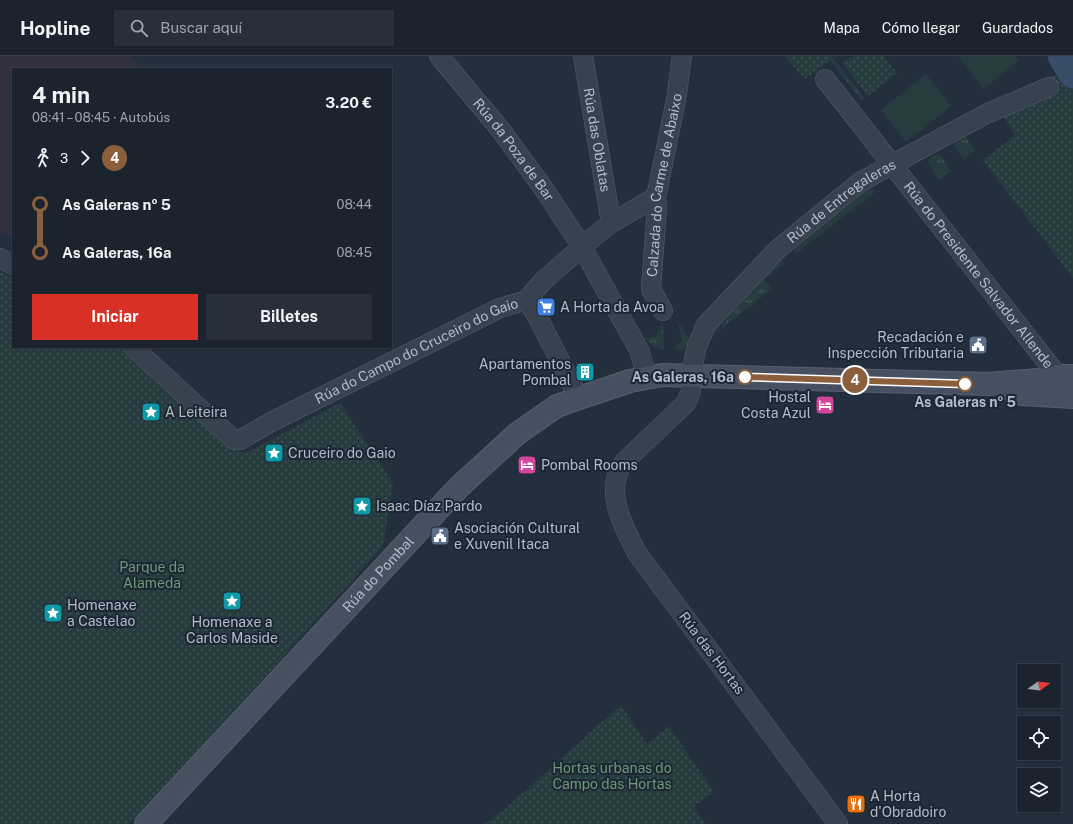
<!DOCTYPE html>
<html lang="es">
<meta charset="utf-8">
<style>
body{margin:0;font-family:"Public Sans",sans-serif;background:#282f3a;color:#f1f3f6;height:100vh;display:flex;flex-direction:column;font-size:15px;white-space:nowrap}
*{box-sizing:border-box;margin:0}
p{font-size:13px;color:#a0a4aa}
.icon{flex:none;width:22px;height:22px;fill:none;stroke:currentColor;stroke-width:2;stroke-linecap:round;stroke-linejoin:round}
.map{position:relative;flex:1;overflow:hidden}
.side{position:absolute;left:12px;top:12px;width:380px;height:280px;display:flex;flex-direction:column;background:#1b232e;border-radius:0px;box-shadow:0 1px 3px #0004,0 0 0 1px #39404a}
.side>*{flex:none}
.badge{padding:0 8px;border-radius:13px;font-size:14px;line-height:26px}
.needle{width:26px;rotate:75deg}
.buttons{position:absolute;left:1017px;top:608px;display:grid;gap:8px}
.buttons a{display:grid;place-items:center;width:44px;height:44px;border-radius:0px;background:#1b232e;box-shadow:0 1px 3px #0004,0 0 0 1px #39404a;font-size:20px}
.map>.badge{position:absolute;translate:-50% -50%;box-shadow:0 0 0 2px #fff}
.legs{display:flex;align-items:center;gap:6px;height:44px;padding:0 20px;font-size:13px}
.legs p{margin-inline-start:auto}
.overview{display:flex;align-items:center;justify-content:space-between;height:68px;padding:0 20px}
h1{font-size:22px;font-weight:700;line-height:30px}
.primary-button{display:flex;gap:8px;margin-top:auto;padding:8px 20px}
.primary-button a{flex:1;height:46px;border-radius:0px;background:#d93025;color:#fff;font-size:16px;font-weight:700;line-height:46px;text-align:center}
.primary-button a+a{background:#282f3a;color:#f1f3f6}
ul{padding:0 20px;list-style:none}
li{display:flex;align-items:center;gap:14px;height:48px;font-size:15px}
li i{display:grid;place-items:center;width:6px;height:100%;margin:0 5px;background:currentColor}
li i::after{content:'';width:10px;height:10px;margin:-5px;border:3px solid;border-radius:50%;background:#1b232e}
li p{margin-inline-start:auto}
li:first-child i{background:linear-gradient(#0000 50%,currentColor 0)}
li:last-child i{background:linear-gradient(currentColor 50%,#0000 0)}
header{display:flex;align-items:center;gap:24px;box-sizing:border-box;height:56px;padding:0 20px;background:#1b232e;border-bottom:1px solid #39404a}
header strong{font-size:19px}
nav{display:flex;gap:22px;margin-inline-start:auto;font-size:14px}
.search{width:280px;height:36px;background:#282f3a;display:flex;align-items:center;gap:10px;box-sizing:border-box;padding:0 14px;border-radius:0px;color:#a0a4aa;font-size:15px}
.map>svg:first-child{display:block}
.medical{fill:#32303f}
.grass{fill:url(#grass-tufts)}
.park{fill:url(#park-dots)}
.pitch{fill:#263c3f}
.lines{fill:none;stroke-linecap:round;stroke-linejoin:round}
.river{stroke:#394c67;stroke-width:29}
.street-casing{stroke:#565f6c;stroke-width:20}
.secondary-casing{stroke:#565f6c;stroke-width:24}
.street{stroke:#38414e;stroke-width:19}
.secondary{stroke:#465061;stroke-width:22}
.line-1-casing{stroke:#fff;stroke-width:9}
.line-1{stroke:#8b5e3c;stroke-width:6}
.stop-1-dot{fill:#fff;stroke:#8b5e3c;stroke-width:2}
.labels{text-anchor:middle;stroke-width:4;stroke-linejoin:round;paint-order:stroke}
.street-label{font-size:14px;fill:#b4bcc9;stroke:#1d2633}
.poi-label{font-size:14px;fill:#b4bcc9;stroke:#1d2633;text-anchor:start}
.stop-label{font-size:14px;font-weight:bold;fill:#b4bcc9;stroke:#1d2633;text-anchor:end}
.park-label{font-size:14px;fill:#6b9a76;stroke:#1d2633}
</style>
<header>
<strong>Hopline</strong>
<div class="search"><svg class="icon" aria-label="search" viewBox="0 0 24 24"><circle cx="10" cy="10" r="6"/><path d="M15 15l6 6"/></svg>Buscar aquí</div>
<nav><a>Mapa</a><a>Cómo llegar</a><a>Guardados</a></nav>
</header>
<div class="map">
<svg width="1073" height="768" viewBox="0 0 1073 768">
<defs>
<pattern id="grass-tufts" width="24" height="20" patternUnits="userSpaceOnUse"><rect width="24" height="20" fill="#263c3f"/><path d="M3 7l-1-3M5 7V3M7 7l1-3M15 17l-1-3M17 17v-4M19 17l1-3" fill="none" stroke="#435659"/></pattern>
<pattern id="park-dots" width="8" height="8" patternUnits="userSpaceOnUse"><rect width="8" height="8" fill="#263c3f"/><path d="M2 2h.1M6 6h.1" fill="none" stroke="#435659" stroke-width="1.8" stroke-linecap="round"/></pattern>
</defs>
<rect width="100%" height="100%" fill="#242f3e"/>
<path class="medical" d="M 0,0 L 131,0 L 141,13 L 13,13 L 13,182 L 0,176 Z"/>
<path class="grass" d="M 833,2 L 864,42 L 861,44 L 830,4 Z
M 965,80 L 975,94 L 964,104 L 953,88 L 955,85 Z
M 936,98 C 943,100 947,109 951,115 L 939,124 L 930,110 L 928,105 L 931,101 Z
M 873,132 L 875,136 L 797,197 L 794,194 L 866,135 Z
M 782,205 L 784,208 L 764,223 L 772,233 L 715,278 L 763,221 Z
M 677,265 C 684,274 689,277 688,289 L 681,294 L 672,293 L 682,285 Z
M 663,266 L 664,294 L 655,291 L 644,282 L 655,280 Z"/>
<path class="park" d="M 785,0 L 831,0 L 833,2 L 805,23 Z
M 853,0 L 883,0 L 897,17 L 868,40 L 843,8 Z
M 1054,0 L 1073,0 L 1073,222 L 983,104 L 1015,79 L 1002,58 L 997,43 L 1059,17 Z
M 0,216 L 13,222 L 13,291 L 122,291 L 239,395 L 246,397 L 340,347 L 393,427 L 383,490 L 145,754 L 129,768 L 0,768 Z
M 621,649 L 647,688 L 669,670 L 714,736 L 694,750 L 705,768 L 484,768 L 505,753 Z"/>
<path class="pitch" d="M 958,0 L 1015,0 L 1019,4 L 984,33 Z
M 926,18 L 951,50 L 906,86 L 881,54 Z"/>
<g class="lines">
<path class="river" d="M 1062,0 L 1073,18"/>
<defs>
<g id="street">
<path id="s1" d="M 439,0 L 500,73 L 544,133 L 582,191 L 639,294 L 647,321"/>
<path id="s2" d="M 583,0 L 611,167"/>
<path id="s3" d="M 825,23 L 1058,320"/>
<path d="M 0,202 L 13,209"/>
<path d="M 527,244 L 537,260 L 579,342"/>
<path id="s4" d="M 663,255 L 651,233 L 657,151 L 656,141 L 676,44 L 682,0"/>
<path id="s5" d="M 133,291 L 233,383 L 240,384 L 271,366 L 500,252 L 527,244 L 542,226 L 591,183 L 611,167 L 656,141"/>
<path id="s6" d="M 838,768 L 637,497 C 623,469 603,435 624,406 L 686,347 L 691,335 L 694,303 L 697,290 L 706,269 L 778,193 L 859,127 L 880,115 L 986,58 L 1049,31"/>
</g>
<g id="secondary">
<path d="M 1009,333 L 1022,338 L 1073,341"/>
<path id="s7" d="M 146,768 L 459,431 L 518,377 L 557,350 L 579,342 L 630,325 L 662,319 L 988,328 L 1050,323 L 1058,320 L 1073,320"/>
</g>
</defs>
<use href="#street" class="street-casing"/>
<use href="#secondary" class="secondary-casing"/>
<use href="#street" class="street"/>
<use href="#secondary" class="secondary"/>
</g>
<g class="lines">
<defs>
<path id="line-1" d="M 745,321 L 965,328"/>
</defs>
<use href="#line-1" class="line-1-casing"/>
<use href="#line-1" class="line-1"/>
</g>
<defs>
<symbol id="supermarket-square" viewBox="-11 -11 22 22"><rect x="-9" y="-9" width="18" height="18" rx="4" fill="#3f7fe0" stroke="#1d2633"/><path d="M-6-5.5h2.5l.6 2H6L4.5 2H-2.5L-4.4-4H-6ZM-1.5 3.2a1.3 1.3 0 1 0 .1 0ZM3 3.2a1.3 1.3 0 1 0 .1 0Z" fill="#fff"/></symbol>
<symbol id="civic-square" viewBox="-11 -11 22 22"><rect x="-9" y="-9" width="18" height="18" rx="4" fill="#5c6f8a" stroke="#1d2633"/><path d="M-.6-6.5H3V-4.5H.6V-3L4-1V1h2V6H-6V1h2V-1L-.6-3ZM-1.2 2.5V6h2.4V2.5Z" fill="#fff"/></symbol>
<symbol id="building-square" viewBox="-11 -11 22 22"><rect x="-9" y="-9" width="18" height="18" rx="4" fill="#0f9aa8" stroke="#1d2633"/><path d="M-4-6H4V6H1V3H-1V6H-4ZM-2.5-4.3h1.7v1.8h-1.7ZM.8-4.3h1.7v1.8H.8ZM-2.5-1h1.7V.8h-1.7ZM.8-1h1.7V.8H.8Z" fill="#fff"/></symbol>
<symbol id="hotel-square" viewBox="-11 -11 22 22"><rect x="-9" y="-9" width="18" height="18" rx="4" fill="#d1479c" stroke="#1d2633"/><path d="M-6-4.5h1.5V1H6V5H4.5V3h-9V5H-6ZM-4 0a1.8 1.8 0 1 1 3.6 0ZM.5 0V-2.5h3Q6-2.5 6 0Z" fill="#fff"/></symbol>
<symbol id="sight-square" viewBox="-11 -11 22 22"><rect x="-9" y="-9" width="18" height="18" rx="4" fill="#0f9aa8" stroke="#1d2633"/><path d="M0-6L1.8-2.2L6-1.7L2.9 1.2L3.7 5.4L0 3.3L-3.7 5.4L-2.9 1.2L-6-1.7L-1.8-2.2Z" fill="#fff"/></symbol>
<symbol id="restaurant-square" viewBox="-11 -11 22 22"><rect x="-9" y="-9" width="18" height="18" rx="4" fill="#e8710a" stroke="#1d2633"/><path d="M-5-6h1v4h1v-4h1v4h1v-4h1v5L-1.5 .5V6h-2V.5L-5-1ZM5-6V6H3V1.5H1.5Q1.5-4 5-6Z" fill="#fff"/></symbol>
</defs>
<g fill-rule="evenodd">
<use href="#supermarket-square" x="535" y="240" width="22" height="22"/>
<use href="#civic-square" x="967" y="278" width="22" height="22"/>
<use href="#building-square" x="574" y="305" width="22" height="22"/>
<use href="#hotel-square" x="814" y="338" width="22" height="22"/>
<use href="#sight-square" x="140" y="345" width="22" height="22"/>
<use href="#sight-square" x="263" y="386" width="22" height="22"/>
<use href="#hotel-square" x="516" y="398" width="22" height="22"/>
<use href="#sight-square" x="351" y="439" width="22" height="22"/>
<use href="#civic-square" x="429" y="469" width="22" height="22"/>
<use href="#sight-square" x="221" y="534" width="22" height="22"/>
<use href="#sight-square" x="42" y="546" width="22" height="22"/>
<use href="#restaurant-square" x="845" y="737" width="22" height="22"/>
</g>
<g class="stop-1-dot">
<circle cx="745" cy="321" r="7"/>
<circle cx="965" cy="328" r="7"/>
</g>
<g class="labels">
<g class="street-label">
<text dy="5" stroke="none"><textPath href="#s2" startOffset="85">Rúa das Oblatas</textPath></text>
<text dy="5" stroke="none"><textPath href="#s1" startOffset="120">Rúa da Poza de Bar</textPath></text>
<text dy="5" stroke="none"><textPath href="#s4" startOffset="130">Calzada do Carme de Abaixo</textPath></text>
<text dy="5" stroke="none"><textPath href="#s6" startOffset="786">Rúa de Entregaleras</textPath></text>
<text dy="5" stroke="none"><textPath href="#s3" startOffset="249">Rúa do Presidente Salvador Allende</textPath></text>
<text dy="5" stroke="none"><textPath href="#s5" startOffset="341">Rúa do Campo do Cruceiro do Gaio</textPath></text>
<text dy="5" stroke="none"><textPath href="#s7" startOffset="341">Rúa do Pombal</textPath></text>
<text transform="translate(712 597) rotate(53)" y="5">Rúa das Hortas</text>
</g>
<g class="poi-label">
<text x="560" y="256">A Horta da Avoa</text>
<text x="964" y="286" text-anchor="end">Recadación e<tspan x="964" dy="16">Inspección Tributaria</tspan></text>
<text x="571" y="313" text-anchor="end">Apartamentos<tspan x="571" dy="16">Pombal</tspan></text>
<text x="811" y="346" text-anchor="end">Hostal<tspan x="811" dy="16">Costa Azul</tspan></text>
<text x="165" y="361">A Leiteira</text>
<text x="288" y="402">Cruceiro do Gaio</text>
<text x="541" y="414">Pombal Rooms</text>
<text x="376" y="455">Isaac Díaz Pardo</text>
<text x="454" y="477">Asociación Cultural<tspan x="454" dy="16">e Xuvenil Itaca</tspan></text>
<text x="67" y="554">Homenaxe<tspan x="67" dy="16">a Castelao</tspan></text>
<text x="232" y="571" text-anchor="middle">Homenaxe a<tspan x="232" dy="16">Carlos Maside</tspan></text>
<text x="870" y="745">A Horta<tspan x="870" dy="16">d'Obradoiro</tspan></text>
</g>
<g class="stop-label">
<text x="734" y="326">As Galeras, 16a</text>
<text x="965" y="351" text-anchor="middle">As Galeras nº 5</text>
</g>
<g class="park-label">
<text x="152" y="516">Parque da<tspan x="152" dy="16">Alameda</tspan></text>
<text x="612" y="717">Hortas urbanas do<tspan x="612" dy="16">Campo das Hortas</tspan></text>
</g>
</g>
</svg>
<div class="buttons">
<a><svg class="needle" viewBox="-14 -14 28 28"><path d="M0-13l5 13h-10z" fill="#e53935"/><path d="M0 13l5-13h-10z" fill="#a0a4aa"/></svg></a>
<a><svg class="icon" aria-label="locate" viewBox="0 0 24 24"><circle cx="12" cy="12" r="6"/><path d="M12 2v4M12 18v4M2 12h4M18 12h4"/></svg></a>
<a><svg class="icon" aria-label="layers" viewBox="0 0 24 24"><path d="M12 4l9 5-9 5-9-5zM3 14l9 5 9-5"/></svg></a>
</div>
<b class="badge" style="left:855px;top:324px;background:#8b5e3c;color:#fff">4</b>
<section class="side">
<div class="overview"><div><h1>4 min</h1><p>08:41 – 08:45 · Autobús</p></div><b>3.20 €</b></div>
<div class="legs"><svg class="icon" aria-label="walk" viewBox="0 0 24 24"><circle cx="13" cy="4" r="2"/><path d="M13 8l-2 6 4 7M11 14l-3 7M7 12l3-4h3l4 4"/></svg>3<svg class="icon" aria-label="forward" viewBox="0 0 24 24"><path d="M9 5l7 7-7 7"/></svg><b class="badge" style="background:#8b5e3c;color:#fff">4</b></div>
<ul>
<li><i style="color:#8b5e3c"></i><b>As Galeras nº 5</b><p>08:44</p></li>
<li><i style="color:#8b5e3c"></i><b>As Galeras, 16a</b><p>08:45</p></li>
</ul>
<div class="primary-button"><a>Iniciar</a><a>Billetes</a></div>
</section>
</div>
